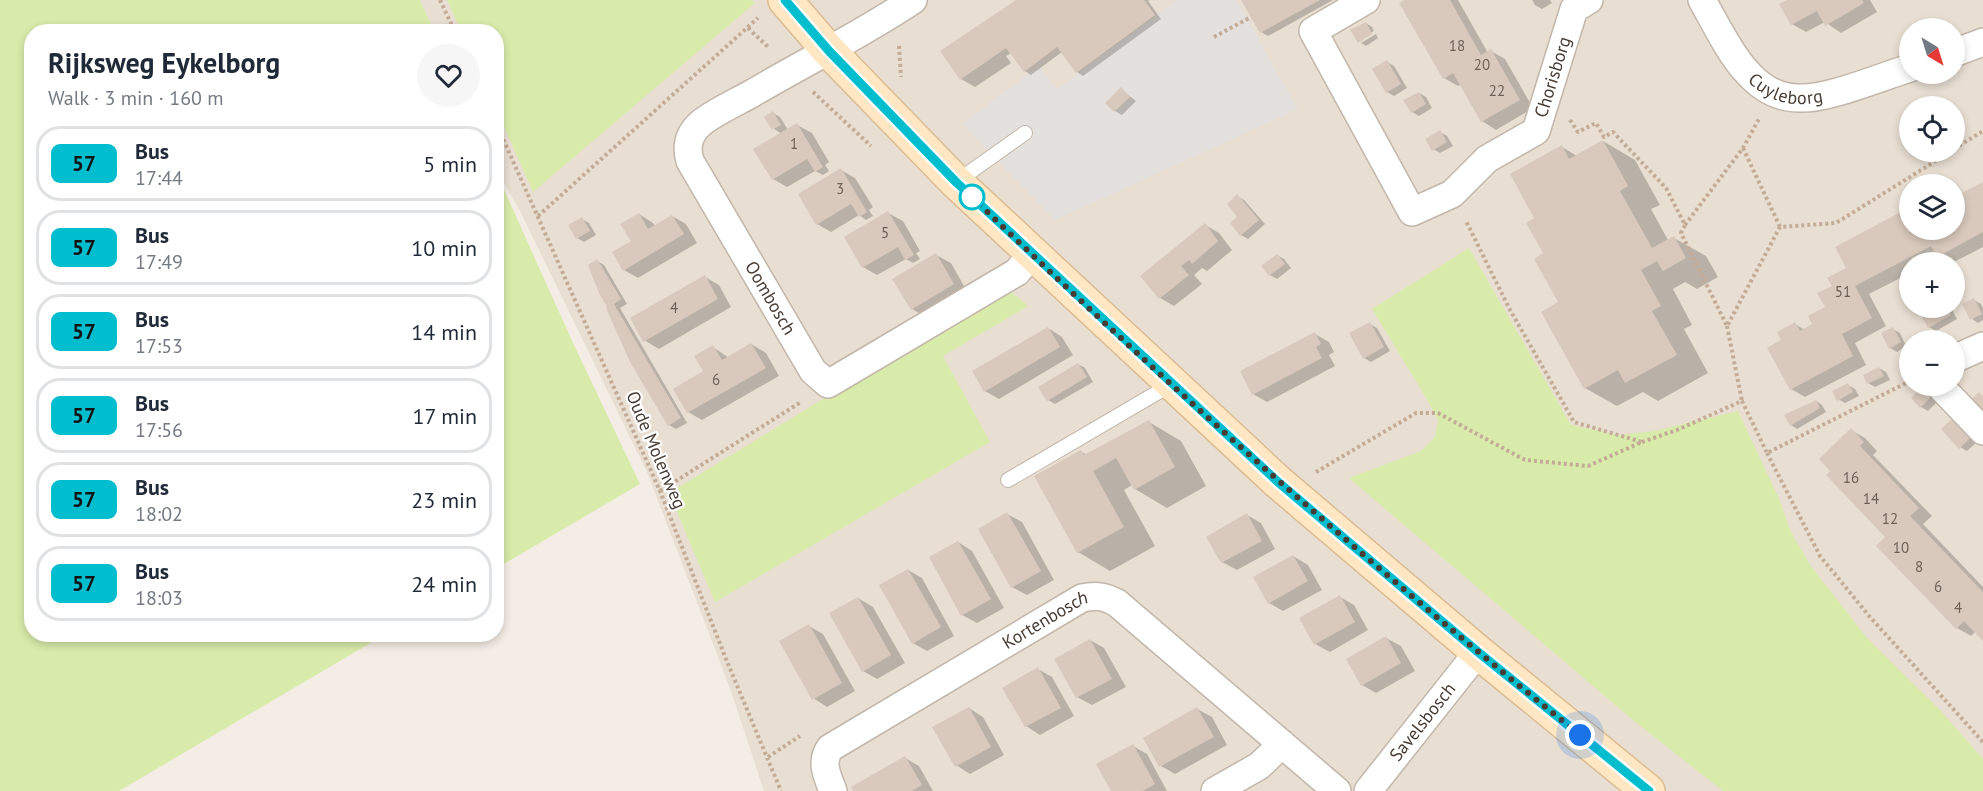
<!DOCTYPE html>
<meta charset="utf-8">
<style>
body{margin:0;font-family:"PT Sans",sans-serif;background:#f6f6f7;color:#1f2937;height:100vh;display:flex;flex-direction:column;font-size:22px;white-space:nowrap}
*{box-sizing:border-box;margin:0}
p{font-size:20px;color:#747a83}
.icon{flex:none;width:33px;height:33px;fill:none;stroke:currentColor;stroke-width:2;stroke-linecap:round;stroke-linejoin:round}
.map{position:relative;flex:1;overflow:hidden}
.side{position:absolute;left:24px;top:24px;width:480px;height:618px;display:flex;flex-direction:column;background:#fff;border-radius:24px;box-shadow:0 3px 9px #0003}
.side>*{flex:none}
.badge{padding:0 12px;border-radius:9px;font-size:21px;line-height:39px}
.needle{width:39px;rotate:142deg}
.controls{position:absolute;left:1899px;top:18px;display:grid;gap:12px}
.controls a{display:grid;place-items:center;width:66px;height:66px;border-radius:50%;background:#fff;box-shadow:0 3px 9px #0003;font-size:30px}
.you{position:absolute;width:30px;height:30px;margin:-15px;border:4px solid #fff;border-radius:50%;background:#1a73e8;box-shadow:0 0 0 9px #1a73e833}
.map>.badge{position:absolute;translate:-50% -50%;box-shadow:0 0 0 3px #fff}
.round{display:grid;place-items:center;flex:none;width:63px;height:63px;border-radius:32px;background:#f6f6f7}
.headline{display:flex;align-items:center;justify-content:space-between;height:102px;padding:0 24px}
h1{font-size:28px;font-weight:600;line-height:45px}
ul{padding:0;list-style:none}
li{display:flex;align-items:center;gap:18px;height:75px;margin:0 12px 9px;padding:0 12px;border:3px solid #e0e1e3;border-radius:24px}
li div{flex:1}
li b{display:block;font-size:22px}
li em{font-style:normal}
li .badge{min-width:66px;font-weight:700;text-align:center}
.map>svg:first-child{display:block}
.residential{fill:#e8ded2;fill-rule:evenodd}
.green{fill:#d9ebaa}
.parking{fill:#e4e0dd}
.shadow{fill:#0003}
.building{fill:#d9c9bc}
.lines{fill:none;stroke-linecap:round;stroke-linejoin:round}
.lane-casing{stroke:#c3b6aa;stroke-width:16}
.street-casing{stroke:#c3b6aa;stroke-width:30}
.secondary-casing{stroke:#dbbc93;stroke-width:36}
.path{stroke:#c3ac97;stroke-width:4;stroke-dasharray:3 3;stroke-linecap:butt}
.lane{stroke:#fff;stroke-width:14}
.street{stroke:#fff;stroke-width:27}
.secondary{stroke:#ffe7c4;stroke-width:33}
.line-casing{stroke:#fff;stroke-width:14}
.line{stroke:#00becd;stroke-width:9}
.walk{stroke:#473c34;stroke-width:6;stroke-dasharray:0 10.8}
.stop-dot{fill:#fff;stroke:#00becd;stroke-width:3}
.labels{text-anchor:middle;stroke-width:4.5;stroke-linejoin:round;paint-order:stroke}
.number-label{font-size:15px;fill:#6c5f56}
.street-label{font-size:18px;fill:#473c34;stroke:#fff}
</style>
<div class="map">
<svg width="1983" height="791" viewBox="0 0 1983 791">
<rect width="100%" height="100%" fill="#f4ede5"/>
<path class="residential" d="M 397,0 L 1983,0 L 1983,791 L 764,791 L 731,691 L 647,472 L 520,211 L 497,171 L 496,32 L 415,31 ZM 1910,28 L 1954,28 L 1954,74 L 1910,74 ZM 1910,106 L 1954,106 L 1954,152 L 1910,152 ZM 1910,184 L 1954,184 L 1954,230 L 1910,230 ZM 1910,262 L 1954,262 L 1954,308 L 1910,308 ZM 1910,340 L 1954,340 L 1954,386 L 1910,386 Z"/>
<path class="green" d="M 0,0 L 420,0 L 434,31 L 32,32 L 32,634 L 384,635 L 119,791 L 0,791 Z
M 447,0 L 752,0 L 755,3 L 533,192 L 497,111 L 496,32 L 461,31 Z
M 496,172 L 574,345 L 640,484 L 497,568 Z
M 1469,248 L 1571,425 L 1620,435 L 1654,431 L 1738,411 L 1780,501 L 1791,532 L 1810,565 L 1867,638 L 1941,711 L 1983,759 L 1983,791 L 1723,791 L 1633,720 L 1349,478 L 1421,451 L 1435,437 L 1438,420 L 1428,401 L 1372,309 Z
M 1002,284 L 1028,306 L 943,356 L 990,442 L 715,602 L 669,493 L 926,336 Z"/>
<path class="parking" d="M 1178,0 L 1236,0 L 1298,109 L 1055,220 L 962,124 L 1039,66 L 1057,89 Z"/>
<path class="shadow" d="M 1019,0 L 1150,0 L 1148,1 L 1161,19 L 1083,76 L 1077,72 L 1062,52 L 1031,75 L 1025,71 L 1011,53 L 1006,56 L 1011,63 L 975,87 L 961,79 Z
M 1243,0 L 1333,0 L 1268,36 L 1261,32 Z
M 1408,0 L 1458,0 L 1488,53 L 1491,51 L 1505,59 L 1533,108 L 1496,130 L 1482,121 L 1461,84 L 1458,86 L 1444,78 Z
M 1532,0 L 1550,0 L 1552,3 L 1542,9 L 1535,5 Z
M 1790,0 L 1870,0 L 1877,12 L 1841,33 L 1825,22 L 1806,32 L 1792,24 Z
M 1366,23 L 1372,27 L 1374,31 L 1360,39 L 1360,42 L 1359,42 Z
M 1376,34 L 1378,38 L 1366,46 L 1361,43 Z
M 1387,62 L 1394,66 L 1407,88 L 1394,96 L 1387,92 Z
M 1121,89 L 1136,101 L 1122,115 L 1115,111 L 1107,103 Z
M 1419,93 L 1426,97 L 1432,108 L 1419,116 L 1412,112 Z
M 773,113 L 780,117 L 788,130 L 797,125 L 812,133 L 829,162 L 825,165 L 829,171 L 823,175 L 815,171 L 787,187 L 773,179 L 782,134 L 774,129 Z
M 1440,132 L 1447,136 L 1453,146 L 1440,153 L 1433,149 Z
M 1603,141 L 1635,160 L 1660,205 L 1651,209 L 1668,240 L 1674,238 L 1706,256 L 1718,277 L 1697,289 L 1685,282 L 1673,289 L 1692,325 L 1684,329 L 1708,373 L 1658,401 L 1643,392 L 1617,406 L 1585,388 L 1545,254 L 1536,218 L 1562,147 L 1577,156 Z
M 841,170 L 855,178 L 873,207 L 869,210 L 873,216 L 866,220 L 859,215 L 831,232 L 817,224 Z
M 1983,184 L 1983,247 L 1954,262 L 1950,262 L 1940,257 L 1929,262 L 1910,262 L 1910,273 L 1869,294 L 1886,326 L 1855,343 L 1866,365 L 1805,397 L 1791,389 L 1783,341 L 1795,324 L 1805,330 L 1814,324 L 1827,308 L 1834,287 L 1910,230 L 1954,230 Z
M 1237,196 L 1244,200 L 1265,224 L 1248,239 L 1241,235 Z
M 888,213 L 903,221 L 920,251 L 916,253 L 920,259 L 913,263 L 906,259 L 877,275 L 863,267 Z
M 639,214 L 653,223 L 655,226 L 672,216 L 686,224 L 697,243 L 638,278 L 624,270 Z
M 582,219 L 589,223 L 596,235 L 584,242 L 577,238 Z
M 1205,225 L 1219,233 L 1232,250 L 1207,271 L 1202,268 L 1194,275 L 1202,284 L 1174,306 L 1160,298 L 1142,276 Z
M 936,255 L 951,263 L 968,293 L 926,317 L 912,309 Z
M 1277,255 L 1284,259 L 1291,268 L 1277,279 L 1270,275 Z
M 597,261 L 604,265 L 627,304 L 620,308 L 687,423 L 676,429 L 669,425 L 631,361 Z
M 705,277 L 719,285 L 731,307 L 659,349 L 644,340 Z
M 1974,300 L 1981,304 L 1983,308 L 1983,320 L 1978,323 L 1972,319 Z
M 1933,308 L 1951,308 L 1957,319 L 1936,331 L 1929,327 L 1922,314 Z
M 1370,324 L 1377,328 L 1390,351 L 1371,362 L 1364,358 Z
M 1048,328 L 1062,337 L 1073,355 L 999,399 L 985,391 Z
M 1893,329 L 1900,333 L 1906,346 L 1897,352 L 1890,348 Z
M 1315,334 L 1329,342 L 1334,352 L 1329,355 L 1335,366 L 1267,402 L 1253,394 Z
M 751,344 L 766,353 L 779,376 L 702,420 L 688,412 L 713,347 L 729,358 Z
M 1078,364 L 1085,368 L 1093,382 L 1055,404 L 1048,400 L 1040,387 Z
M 1879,368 L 1886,372 L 1890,380 L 1875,387 L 1868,383 Z
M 1848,385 L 1855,389 L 1859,396 L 1845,403 L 1838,399 Z
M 1922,389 L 1938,401 L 1928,411 L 1921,407 Z
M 1816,401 L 1822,405 L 1826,412 L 1797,429 L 1791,425 Z
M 1149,422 L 1181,441 L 1206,486 L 1167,508 L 1135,489 L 1132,485 L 1124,490 L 1155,546 L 1110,571 L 1078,552 L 1081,452 L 1088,455 Z
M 1960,424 L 1977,442 L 1967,451 L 1960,447 Z
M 1851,430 L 1865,438 L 1877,451 L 1873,455 L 1932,516 L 1923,524 L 1983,587 L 1983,638 L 1976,631 L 1971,636 L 1957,628 L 1887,538 L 1832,471 Z
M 1007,514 L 1022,522 L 1054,580 L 1027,595 L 1012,587 Z
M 1247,515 L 1261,523 L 1275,549 L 1237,570 L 1222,562 Z
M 958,542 L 972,551 L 1004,608 L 977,623 L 962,615 Z
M 1293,556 L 1308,565 L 1322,590 L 1283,611 L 1269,603 Z
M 908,570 L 922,578 L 954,636 L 927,651 L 913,643 Z
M 1340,597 L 1354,605 L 1368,630 L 1330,652 L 1315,644 Z
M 858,598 L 873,607 L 905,663 L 877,679 L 863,671 Z
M 809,626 L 823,634 L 855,691 L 827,707 L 813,698 Z
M 1386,638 L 1401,646 L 1415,671 L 1376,693 L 1362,685 Z
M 1090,640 L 1104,648 L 1126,687 L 1092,705 L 1077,697 Z
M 1038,669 L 1052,677 L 1074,716 L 1040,735 L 1026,726 Z
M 969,708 L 983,717 L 1004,755 L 970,774 L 956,765 Z
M 1197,709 L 1212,717 L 1227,745 L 1175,774 L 1161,766 Z
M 1133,746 L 1147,754 L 1167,791 L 1113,791 Z
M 905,758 L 919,766 L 933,791 L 855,791 Z"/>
<path class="building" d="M 1016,0 L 1144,0 L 1155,15 L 1076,73 L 1057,47 L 1024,72 L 1006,48 L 960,80 L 940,51 Z
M 1241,0 L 1320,0 L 1260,33 Z
M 1405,0 L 1450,0 L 1481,55 L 1491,49 L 1520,100 L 1481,122 L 1453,73 L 1443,79 L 1399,3 Z
M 1787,0 L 1862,0 L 1864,3 L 1825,26 L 1817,11 L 1791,25 L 1779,4 Z
M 1366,22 L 1372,34 L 1358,43 L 1350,30 Z
M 1387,60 L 1401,84 L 1386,93 L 1372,69 Z
M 1121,87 L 1130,97 L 1114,112 L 1105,103 Z
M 1419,92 L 1426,104 L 1411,113 L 1403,100 Z
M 773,111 L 781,125 L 772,130 L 764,117 Z
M 797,123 L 823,167 L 815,172 L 807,159 L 772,180 L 753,149 Z
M 1440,130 L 1447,142 L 1432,151 L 1425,139 Z
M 1603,140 L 1628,186 L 1620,191 L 1652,248 L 1674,236 L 1686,258 L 1663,271 L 1657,261 L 1641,270 L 1661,306 L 1652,311 L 1677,355 L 1625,383 L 1618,370 L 1584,389 L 1541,312 L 1558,302 L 1534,259 L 1543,253 L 1526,223 L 1534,218 L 1510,174 L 1562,145 L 1569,159 Z
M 841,168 L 867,212 L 859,217 L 851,204 L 816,225 L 798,194 Z
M 1983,182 L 1983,232 L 1937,257 L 1931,246 L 1855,286 L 1872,318 L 1842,334 L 1853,356 L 1790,390 L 1767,348 L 1781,340 L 1777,332 L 1795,322 L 1800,331 L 1812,324 L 1808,316 L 1825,307 L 1817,293 L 1832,286 L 1827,278 L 1846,268 L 1835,247 L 1910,207 L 1910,230 L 1954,230 L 1954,197 Z
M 1237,194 L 1259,220 L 1240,236 L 1230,223 L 1237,217 L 1227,204 Z
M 888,211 L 914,255 L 905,260 L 898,247 L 862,268 L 844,237 Z
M 639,213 L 648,229 L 672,215 L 684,234 L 623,271 L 612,252 L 631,241 L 620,224 Z
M 582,217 L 590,231 L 576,239 L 568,225 Z
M 1205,223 L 1218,241 L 1192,264 L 1189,260 L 1181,266 L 1189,275 L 1159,299 L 1140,276 Z
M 936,253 L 954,284 L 911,310 L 892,279 Z
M 1277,254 L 1285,264 L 1269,276 L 1261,266 Z
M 597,259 L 621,299 L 614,304 L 681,418 L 668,426 L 630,362 L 606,308 L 607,307 L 599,293 L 588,265 Z
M 705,275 L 718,299 L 643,342 L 630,318 Z
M 1974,298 L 1982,314 L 1970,320 L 1962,304 Z
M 1930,308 L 1947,308 L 1951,315 L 1928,328 L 1920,313 Z
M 1370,322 L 1384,347 L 1363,359 L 1349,333 Z
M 1048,327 L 1060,347 L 984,392 L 972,371 Z
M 1893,327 L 1901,342 L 1889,349 L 1881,333 Z
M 1315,332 L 1321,344 L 1316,347 L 1322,358 L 1252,395 L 1240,371 Z
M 751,343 L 766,368 L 687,413 L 673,389 L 703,371 L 694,356 L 713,345 L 722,360 Z
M 1078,363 L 1087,377 L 1047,401 L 1038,387 Z
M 1879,367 L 1884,376 L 1867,384 L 1863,375 Z
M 1848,383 L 1853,392 L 1837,401 L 1832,391 Z
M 1922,387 L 1932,396 L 1920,408 L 1911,398 Z
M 1979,392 L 1983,396 L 1983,412 L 1969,402 Z
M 1816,400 L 1820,408 L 1790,426 L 1784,415 Z
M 1953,418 L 1971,437 L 1959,449 L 1941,429 Z
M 1149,420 L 1175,467 L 1134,490 L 1116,458 L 1093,471 L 1124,527 L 1077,553 L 1034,476 L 1081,450 L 1084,455 Z
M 1851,428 L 1864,442 L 1860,446 L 1919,508 L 1910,516 L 1983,592 L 1983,641 L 1964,621 L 1956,629 L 1876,546 L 1885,537 L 1826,475 L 1830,471 L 1819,459 Z
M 1007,512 L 1041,571 L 1011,588 L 978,529 Z
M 1247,513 L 1262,541 L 1221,563 L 1206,537 Z
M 958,541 L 991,599 L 961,616 L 929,557 Z
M 1293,555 L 1308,581 L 1268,604 L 1253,577 Z
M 908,569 L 941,627 L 912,644 L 879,585 Z
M 1340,595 L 1355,622 L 1314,645 L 1299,618 Z
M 858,597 L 891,655 L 862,672 L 829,613 Z
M 809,624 L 842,683 L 812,700 L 779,641 Z
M 1386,636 L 1401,663 L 1361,686 L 1346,659 Z
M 1090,639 L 1112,679 L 1076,698 L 1054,659 Z
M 1038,667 L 1061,708 L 1025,727 L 1002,688 Z
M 969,707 L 991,747 L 955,767 L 932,727 Z
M 1197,707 L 1214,737 L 1159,767 L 1143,738 Z
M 1133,744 L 1155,784 L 1143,791 L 1111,791 L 1096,764 Z
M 905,756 L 922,785 L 912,791 L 853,791 L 851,787 Z"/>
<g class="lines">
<defs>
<path id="lane" d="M 956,182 L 1025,133
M 1008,480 L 1172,384"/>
<g id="street">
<path id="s1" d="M 913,0 C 861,35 805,62 751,94 C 737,102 711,114 700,124 C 688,135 686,147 690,161 L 813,371 L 828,384 L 1017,272 L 1032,254"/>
<path id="s2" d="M 1366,0 L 1313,31 L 1412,212 L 1452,194 L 1487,159 L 1536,131 L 1574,9 L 1589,0"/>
<path id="s3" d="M 1702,0 C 1714,21 1730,54 1746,71 C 1759,86 1777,98 1798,98 C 1827,100 1880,77 1910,68"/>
<path d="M 1954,53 L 1983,42"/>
<path d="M 1954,359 L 1983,346"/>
<path d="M 1940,386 L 1983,431"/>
<path id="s4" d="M 833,791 C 827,775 820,762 830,748 L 1082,598 C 1096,595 1104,596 1117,603 L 1337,791"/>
<path d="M 1215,791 L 1259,766 L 1282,744"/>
<path id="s5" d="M 1368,791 L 1478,652"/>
</g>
<path id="secondary" d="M 785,0 L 829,51 L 956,182 L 1278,482 L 1478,652 L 1648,791"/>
</defs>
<use href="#lane" class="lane-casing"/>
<use href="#street" class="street-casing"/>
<use href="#secondary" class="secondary-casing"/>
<path class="path" d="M 440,0 L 455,32
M 748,28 L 769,48
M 1214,37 L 1251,17
M 899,46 L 901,77
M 813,92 L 871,146
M 1570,120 L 1578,132 L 1596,123 L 1604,137 L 1613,132 L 1666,188 L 1685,225 L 1681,233 L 1727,326 L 1780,227 L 1836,223 L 1950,152
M 496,123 L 660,491 L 726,659 L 781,791
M 1743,148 L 1780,227
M 1954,149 L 1983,131
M 538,216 L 758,18
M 1685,225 L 1743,148 L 1760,117
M 1727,326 L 1742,401
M 1642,442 L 1677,430 L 1742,401 L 1767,453 L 1910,381
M 1767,453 L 1820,556 L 1870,617 L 1983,742
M 1316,472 L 1416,413 L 1438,413 L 1525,460 L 1588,466 L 1642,442 L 1574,422 L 1509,308 L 1466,221
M 660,491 L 801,402
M 768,757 L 800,736"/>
<use href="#lane" class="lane"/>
<use href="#street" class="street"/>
<use href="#secondary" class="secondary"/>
</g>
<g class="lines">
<defs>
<path id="line" d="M 785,0 L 829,51 L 956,182 L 1278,482 L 1478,652 L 1649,791"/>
</defs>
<use href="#line" class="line-casing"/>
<use href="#line" class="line"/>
<path class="walk" d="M 972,197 C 1165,384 1370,566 1580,735"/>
</g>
<circle class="stop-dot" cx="972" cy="197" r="12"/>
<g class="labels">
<g class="number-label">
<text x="1457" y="51">18</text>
<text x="1482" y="70">20</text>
<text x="1497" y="96">22</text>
<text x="794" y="149">1</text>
<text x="840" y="194">3</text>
<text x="885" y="238">5</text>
<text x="1843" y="297">51</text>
<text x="674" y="313">4</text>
<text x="716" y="385">6</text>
<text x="1851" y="483">16</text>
<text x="1871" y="504">14</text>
<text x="1890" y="524">12</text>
<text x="1901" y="553">10</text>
<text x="1919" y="572">8</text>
<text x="1938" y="592">6</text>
<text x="1958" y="613">4</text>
</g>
<g class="street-label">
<text dy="6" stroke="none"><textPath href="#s2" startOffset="474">Chorisborg</textPath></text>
<text dy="6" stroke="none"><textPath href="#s3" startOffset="130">Cuyleborg</textPath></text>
<text dy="6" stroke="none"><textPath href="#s1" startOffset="446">Oombosch</textPath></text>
<text transform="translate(656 450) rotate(67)" y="6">Oude Molenweg</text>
<text dy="6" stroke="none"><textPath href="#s4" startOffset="296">Kortenbosch</textPath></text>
<text dy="6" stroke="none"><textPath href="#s5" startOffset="88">Savelsbosch</textPath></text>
</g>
</g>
</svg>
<div class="controls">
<a><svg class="needle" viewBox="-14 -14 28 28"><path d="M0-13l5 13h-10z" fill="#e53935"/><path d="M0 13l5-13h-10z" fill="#747a83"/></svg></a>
<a><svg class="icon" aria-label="locate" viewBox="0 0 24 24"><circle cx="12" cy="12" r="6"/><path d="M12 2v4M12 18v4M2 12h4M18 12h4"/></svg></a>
<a><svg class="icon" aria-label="layers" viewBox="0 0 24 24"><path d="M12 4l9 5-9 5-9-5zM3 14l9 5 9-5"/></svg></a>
<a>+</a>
<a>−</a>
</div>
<div class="you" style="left:1580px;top:735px"></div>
<section class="side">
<div class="headline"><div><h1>Rijksweg Eykelborg</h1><p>Walk · 3 min · 160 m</p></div><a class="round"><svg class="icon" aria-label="heart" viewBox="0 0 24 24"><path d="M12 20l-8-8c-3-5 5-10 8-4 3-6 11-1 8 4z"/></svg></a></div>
<ul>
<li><span class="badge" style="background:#00becd;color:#111">57</span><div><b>Bus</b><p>17:44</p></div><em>5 min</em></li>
<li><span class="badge" style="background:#00becd;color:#111">57</span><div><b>Bus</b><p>17:49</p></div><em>10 min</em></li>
<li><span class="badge" style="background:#00becd;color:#111">57</span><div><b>Bus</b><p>17:53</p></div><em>14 min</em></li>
<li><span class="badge" style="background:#00becd;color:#111">57</span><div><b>Bus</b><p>17:56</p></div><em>17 min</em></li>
<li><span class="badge" style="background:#00becd;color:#111">57</span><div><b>Bus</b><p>18:02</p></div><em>23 min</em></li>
<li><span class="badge" style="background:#00becd;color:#111">57</span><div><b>Bus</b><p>18:03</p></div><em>24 min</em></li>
</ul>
</section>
</div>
